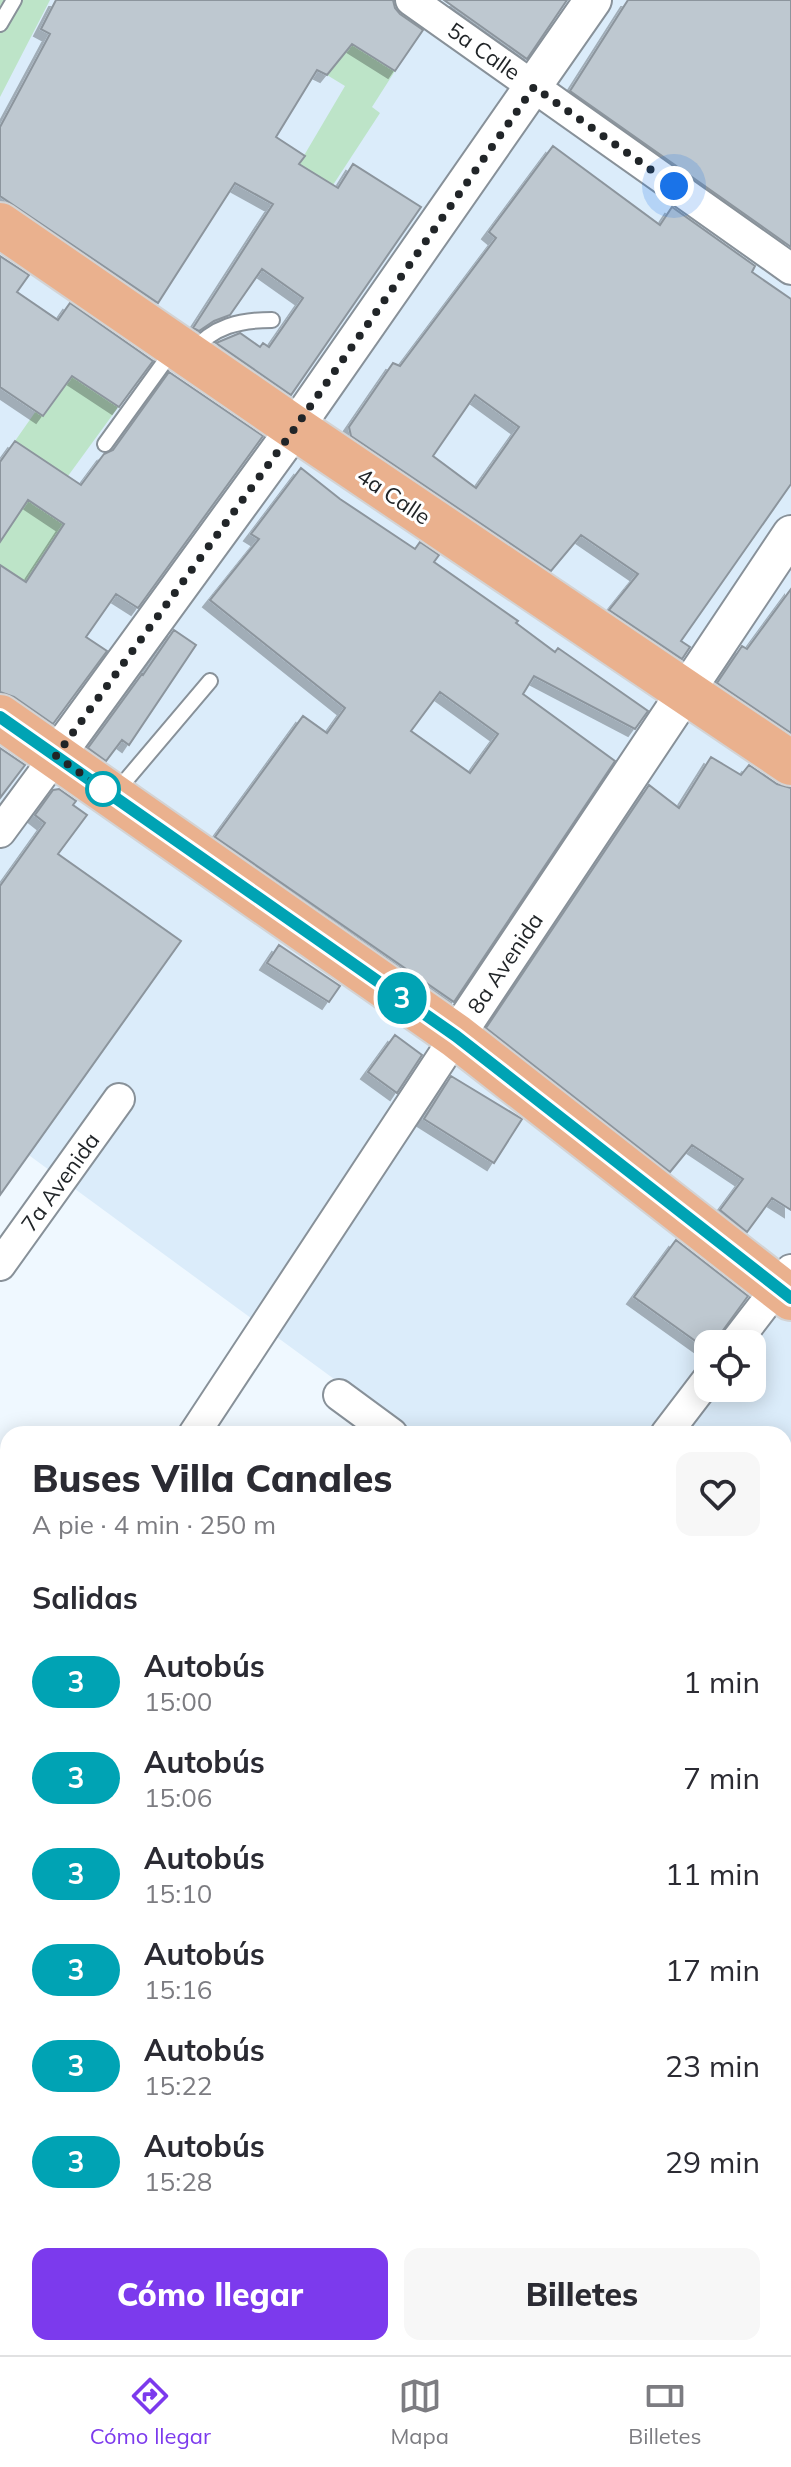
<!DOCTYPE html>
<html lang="es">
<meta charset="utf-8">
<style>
body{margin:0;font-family:Mulish,sans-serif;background:#f7f7f7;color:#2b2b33;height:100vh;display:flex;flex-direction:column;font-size:30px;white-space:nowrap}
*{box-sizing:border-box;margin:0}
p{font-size:26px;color:#7c7c81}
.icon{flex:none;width:44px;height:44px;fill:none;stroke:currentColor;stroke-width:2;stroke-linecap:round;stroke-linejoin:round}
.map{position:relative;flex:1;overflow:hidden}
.drawer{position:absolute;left:0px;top:1426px;width:792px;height:930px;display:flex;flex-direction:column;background:#fff;border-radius:24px 24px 0 0;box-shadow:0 4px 20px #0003}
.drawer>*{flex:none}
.badge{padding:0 16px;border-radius:26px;font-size:28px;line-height:52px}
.tools{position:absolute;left:694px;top:1330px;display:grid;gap:16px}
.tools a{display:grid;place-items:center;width:72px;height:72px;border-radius:16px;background:#fff;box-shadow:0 4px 20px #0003;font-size:40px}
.you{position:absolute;width:40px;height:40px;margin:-20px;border:6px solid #fff;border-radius:50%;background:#1a73e8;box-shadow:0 0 0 12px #1a73e833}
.map>.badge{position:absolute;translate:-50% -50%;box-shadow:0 0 0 4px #fff}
h2{padding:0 32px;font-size:30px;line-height:72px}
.round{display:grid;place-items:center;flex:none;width:84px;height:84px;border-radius:16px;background:#f7f7f7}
.summary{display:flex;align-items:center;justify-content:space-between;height:136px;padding:0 32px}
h1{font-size:38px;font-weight:800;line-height:60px}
.action{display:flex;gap:16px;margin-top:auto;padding:16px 32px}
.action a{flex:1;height:92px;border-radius:16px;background:#7c3aed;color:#fff;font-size:32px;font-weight:800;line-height:92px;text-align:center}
.action a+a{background:#f7f7f7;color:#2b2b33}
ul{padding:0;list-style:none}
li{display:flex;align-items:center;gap:24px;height:96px;padding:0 32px}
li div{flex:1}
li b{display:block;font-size:30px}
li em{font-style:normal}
li .badge{min-width:88px;font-weight:700;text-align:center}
.tabs{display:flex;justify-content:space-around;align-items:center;height:112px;border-top:2px solid #e1e1e2;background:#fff;font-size:22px;color:#7c7c81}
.tabs a{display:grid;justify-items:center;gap:4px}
.tabs .current{color:#7c3aed}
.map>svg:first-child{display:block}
.built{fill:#dbecfa;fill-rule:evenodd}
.green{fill:#bde4c8}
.building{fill:#bec8d0;stroke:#8c959d;stroke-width:2;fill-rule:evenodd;filter:url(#shadow)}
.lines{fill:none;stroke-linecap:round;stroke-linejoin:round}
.service-casing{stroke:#889199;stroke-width:18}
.minor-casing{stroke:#889199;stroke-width:34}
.tertiary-casing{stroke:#889199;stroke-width:40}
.primary-casing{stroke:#d3d3d4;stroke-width:48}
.service{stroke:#fff;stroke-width:14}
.minor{stroke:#fff;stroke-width:30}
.tertiary{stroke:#fff;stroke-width:36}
.primary{stroke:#eab18e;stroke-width:44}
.line-casing{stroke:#fff;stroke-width:18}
.line{stroke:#00a3b4;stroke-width:12}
.walk{stroke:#212528;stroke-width:8;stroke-dasharray:0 14.4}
.stop-dot{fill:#fff;stroke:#00a3b4;stroke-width:4}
.labels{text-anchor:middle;stroke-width:6;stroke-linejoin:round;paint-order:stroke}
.street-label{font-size:22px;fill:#212528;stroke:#fff}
</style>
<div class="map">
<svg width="791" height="2355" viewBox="0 0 791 2355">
<defs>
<filter id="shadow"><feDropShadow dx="-7" dy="7" stdDeviation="0" flood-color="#0004"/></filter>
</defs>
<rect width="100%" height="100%" fill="#eff8ff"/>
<path class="built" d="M 0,0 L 791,0 L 791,1713 L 784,1708 L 784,1434 L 409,1434 L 0,1134 L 0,748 L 14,756 L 0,747 ZM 708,1344 L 752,1344 L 752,1388 L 708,1388 Z"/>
<path class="green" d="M 0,0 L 50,0 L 0,97 Z
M 352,44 L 395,71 L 372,107 L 380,113 L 333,185 L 299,164 L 345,86 L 327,75 Z
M 72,376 L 119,406 L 68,476 L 15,441 L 36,411 L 44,416 Z
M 28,500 L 64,524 L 26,582 L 0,565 L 0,542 Z
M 0,1607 L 8,1613 L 8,1719 L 0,1715 Z"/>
<path class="building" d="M 56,0 L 393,0 L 395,8 L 400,14 L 423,30 L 395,71 L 352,44 L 327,75 L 317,70 L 276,137 L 305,156 L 299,164 L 338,188 L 353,164 L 421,207 L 291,395 L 216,343 L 240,333 L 260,347 L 263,343 L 269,347 L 303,298 L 262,269 L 230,315 L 214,321 L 199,331 L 193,328 L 273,204 L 235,183 L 158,303 L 0,196 L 0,127 L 50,34 L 41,29 Z
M 444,0 L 567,0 L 527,59 Z
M 628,0 L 791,0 L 791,247 L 570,91 Z
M 553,146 L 660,225 L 672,207 L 755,266 L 752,272 L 791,299 L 791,484 L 681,641 L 690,647 L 682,659 L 609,610 L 638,574 L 581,535 L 551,571 L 351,436 L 349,427 L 393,363 L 400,366 L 496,238 L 489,232 ZM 475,395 L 519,427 L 476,488 L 433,456 Z
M 0,256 L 29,275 L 17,292 L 58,320 L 70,303 L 153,361 L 119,407 L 72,376 L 43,416 L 0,387 Z
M 169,372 L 263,436 L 138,608 L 116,594 L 86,637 L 107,651 L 53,724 L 14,697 L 0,692 L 0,565 L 26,582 L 64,524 L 28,500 L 0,542 L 0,462 L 15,441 L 81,485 L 104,454 L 113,450 Z
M 301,468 L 340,499 L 415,549 L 420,542 L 439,555 L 434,562 L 518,621 L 516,623 L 555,652 L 558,648 L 648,711 L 635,729 L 534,676 L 523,694 L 615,761 L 454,1002 L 215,837 L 303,716 L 327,733 L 345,708 L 210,600 L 259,539 L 251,534 ZM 440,692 L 498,734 L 470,773 L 411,731 Z
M 791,589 L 791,733 L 717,683 L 742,646 L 747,649 Z
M 174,630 L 196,645 L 129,745 L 122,740 L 106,761 L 88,748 L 142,674 L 143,675 Z
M 0,748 L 25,765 L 0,798 Z
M 711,757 L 741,775 L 749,765 L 777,784 L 791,788 L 791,1210 L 772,1198 L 747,1232 L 720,1210 L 743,1179 L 692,1145 L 670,1172 L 486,1028 L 649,785 L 679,808 Z
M 59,789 L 76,801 L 73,805 L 87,815 L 58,854 L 181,941 L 0,1195 L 0,886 L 45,823 L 35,815 L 53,790 Z
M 279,945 L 340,986 L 329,1002 L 267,963 Z
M 395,1035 L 422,1055 L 397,1093 L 368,1072 Z
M 451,1076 L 522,1119 L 494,1163 L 424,1119 Z
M 676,1240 L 748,1296 L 713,1344 L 708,1344 L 708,1350 L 634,1297 Z"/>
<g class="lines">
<defs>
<path id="service" d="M 0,24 L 14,0
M 192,352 C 213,326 240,320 272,320
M 105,444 L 173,350
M 116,792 L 210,681
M 0,1666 L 8,1670"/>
<path id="minor" d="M 411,0 L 791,269
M 0,832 L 56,756
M 0,1265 L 119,1099
M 734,1344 L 791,1270
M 339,1395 L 392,1434
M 194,1434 L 456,1036
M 666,1434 L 708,1379
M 0,1560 L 8,1565
M 784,1604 L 791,1595
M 0,1718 L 8,1723
M 0,1932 L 8,1937
M 784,1961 L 791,1952
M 0,2073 L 8,2059
M 0,2154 L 8,2159
M 784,2216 L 791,2224
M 347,2348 L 360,2355
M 709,2348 L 722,2355
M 52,2355 L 56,2348
M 589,2355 L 592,2348"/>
<path id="tertiary" d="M 56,756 L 295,428 L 593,0
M 456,1036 L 791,534"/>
<path id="primary" d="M 0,225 L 295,428 L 791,763
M 0,717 L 456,1036 L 791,1298"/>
</defs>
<use href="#service" class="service-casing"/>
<use href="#minor" class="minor-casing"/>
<use href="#tertiary" class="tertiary-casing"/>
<use href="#primary" class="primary-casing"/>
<use href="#service" class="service"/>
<use href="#minor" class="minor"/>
<use href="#tertiary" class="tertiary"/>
<use href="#primary" class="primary"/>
</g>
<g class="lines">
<defs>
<path id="line" d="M 0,717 L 456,1036 L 791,1298"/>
</defs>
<use href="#line" class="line-casing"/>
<use href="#line" class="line"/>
<path class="walk" d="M 103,789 L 56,756 L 295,428 L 534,87 L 674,186"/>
</g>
<circle class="stop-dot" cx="103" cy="789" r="16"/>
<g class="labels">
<g class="street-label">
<text transform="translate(484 51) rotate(35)" y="8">5a Calle</text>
<text transform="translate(394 496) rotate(34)" y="8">4a Calle</text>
<text transform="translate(505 963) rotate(-56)" y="8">8a Avenida</text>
<text transform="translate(60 1182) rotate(-54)" y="8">7a Avenida</text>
</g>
</g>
</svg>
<div class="tools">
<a><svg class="icon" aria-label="locate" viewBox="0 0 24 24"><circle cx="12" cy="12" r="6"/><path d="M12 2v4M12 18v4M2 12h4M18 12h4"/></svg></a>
</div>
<div class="you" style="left:674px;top:186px"></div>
<b class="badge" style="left:402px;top:998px;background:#00a3b4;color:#fff">3</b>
<section class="drawer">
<div class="summary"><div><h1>Buses Villa Canales</h1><p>A pie · 4 min · 250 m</p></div><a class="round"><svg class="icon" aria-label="heart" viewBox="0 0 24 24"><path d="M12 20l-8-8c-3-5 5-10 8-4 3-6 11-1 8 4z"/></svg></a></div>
<h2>Salidas</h2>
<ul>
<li><span class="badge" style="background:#00a3b4;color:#fff">3</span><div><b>Autobús</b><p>15:00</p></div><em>1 min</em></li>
<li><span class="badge" style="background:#00a3b4;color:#fff">3</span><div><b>Autobús</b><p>15:06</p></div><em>7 min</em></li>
<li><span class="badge" style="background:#00a3b4;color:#fff">3</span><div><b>Autobús</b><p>15:10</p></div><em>11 min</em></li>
<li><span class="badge" style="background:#00a3b4;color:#fff">3</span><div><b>Autobús</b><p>15:16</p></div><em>17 min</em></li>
<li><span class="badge" style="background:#00a3b4;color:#fff">3</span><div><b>Autobús</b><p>15:22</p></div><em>23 min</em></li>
<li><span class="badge" style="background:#00a3b4;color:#fff">3</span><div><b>Autobús</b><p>15:28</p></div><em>29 min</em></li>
</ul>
<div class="action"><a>Cómo llegar</a><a>Billetes</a></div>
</section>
</div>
<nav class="tabs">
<a class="current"><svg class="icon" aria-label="directions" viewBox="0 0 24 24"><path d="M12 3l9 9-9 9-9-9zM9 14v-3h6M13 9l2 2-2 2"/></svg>Cómo llegar</a>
<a><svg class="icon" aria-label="map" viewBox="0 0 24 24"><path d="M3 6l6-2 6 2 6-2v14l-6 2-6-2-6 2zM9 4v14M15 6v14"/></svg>Mapa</a>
<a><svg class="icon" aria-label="tickets" viewBox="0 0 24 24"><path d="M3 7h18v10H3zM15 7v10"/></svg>Billetes</a>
</nav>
